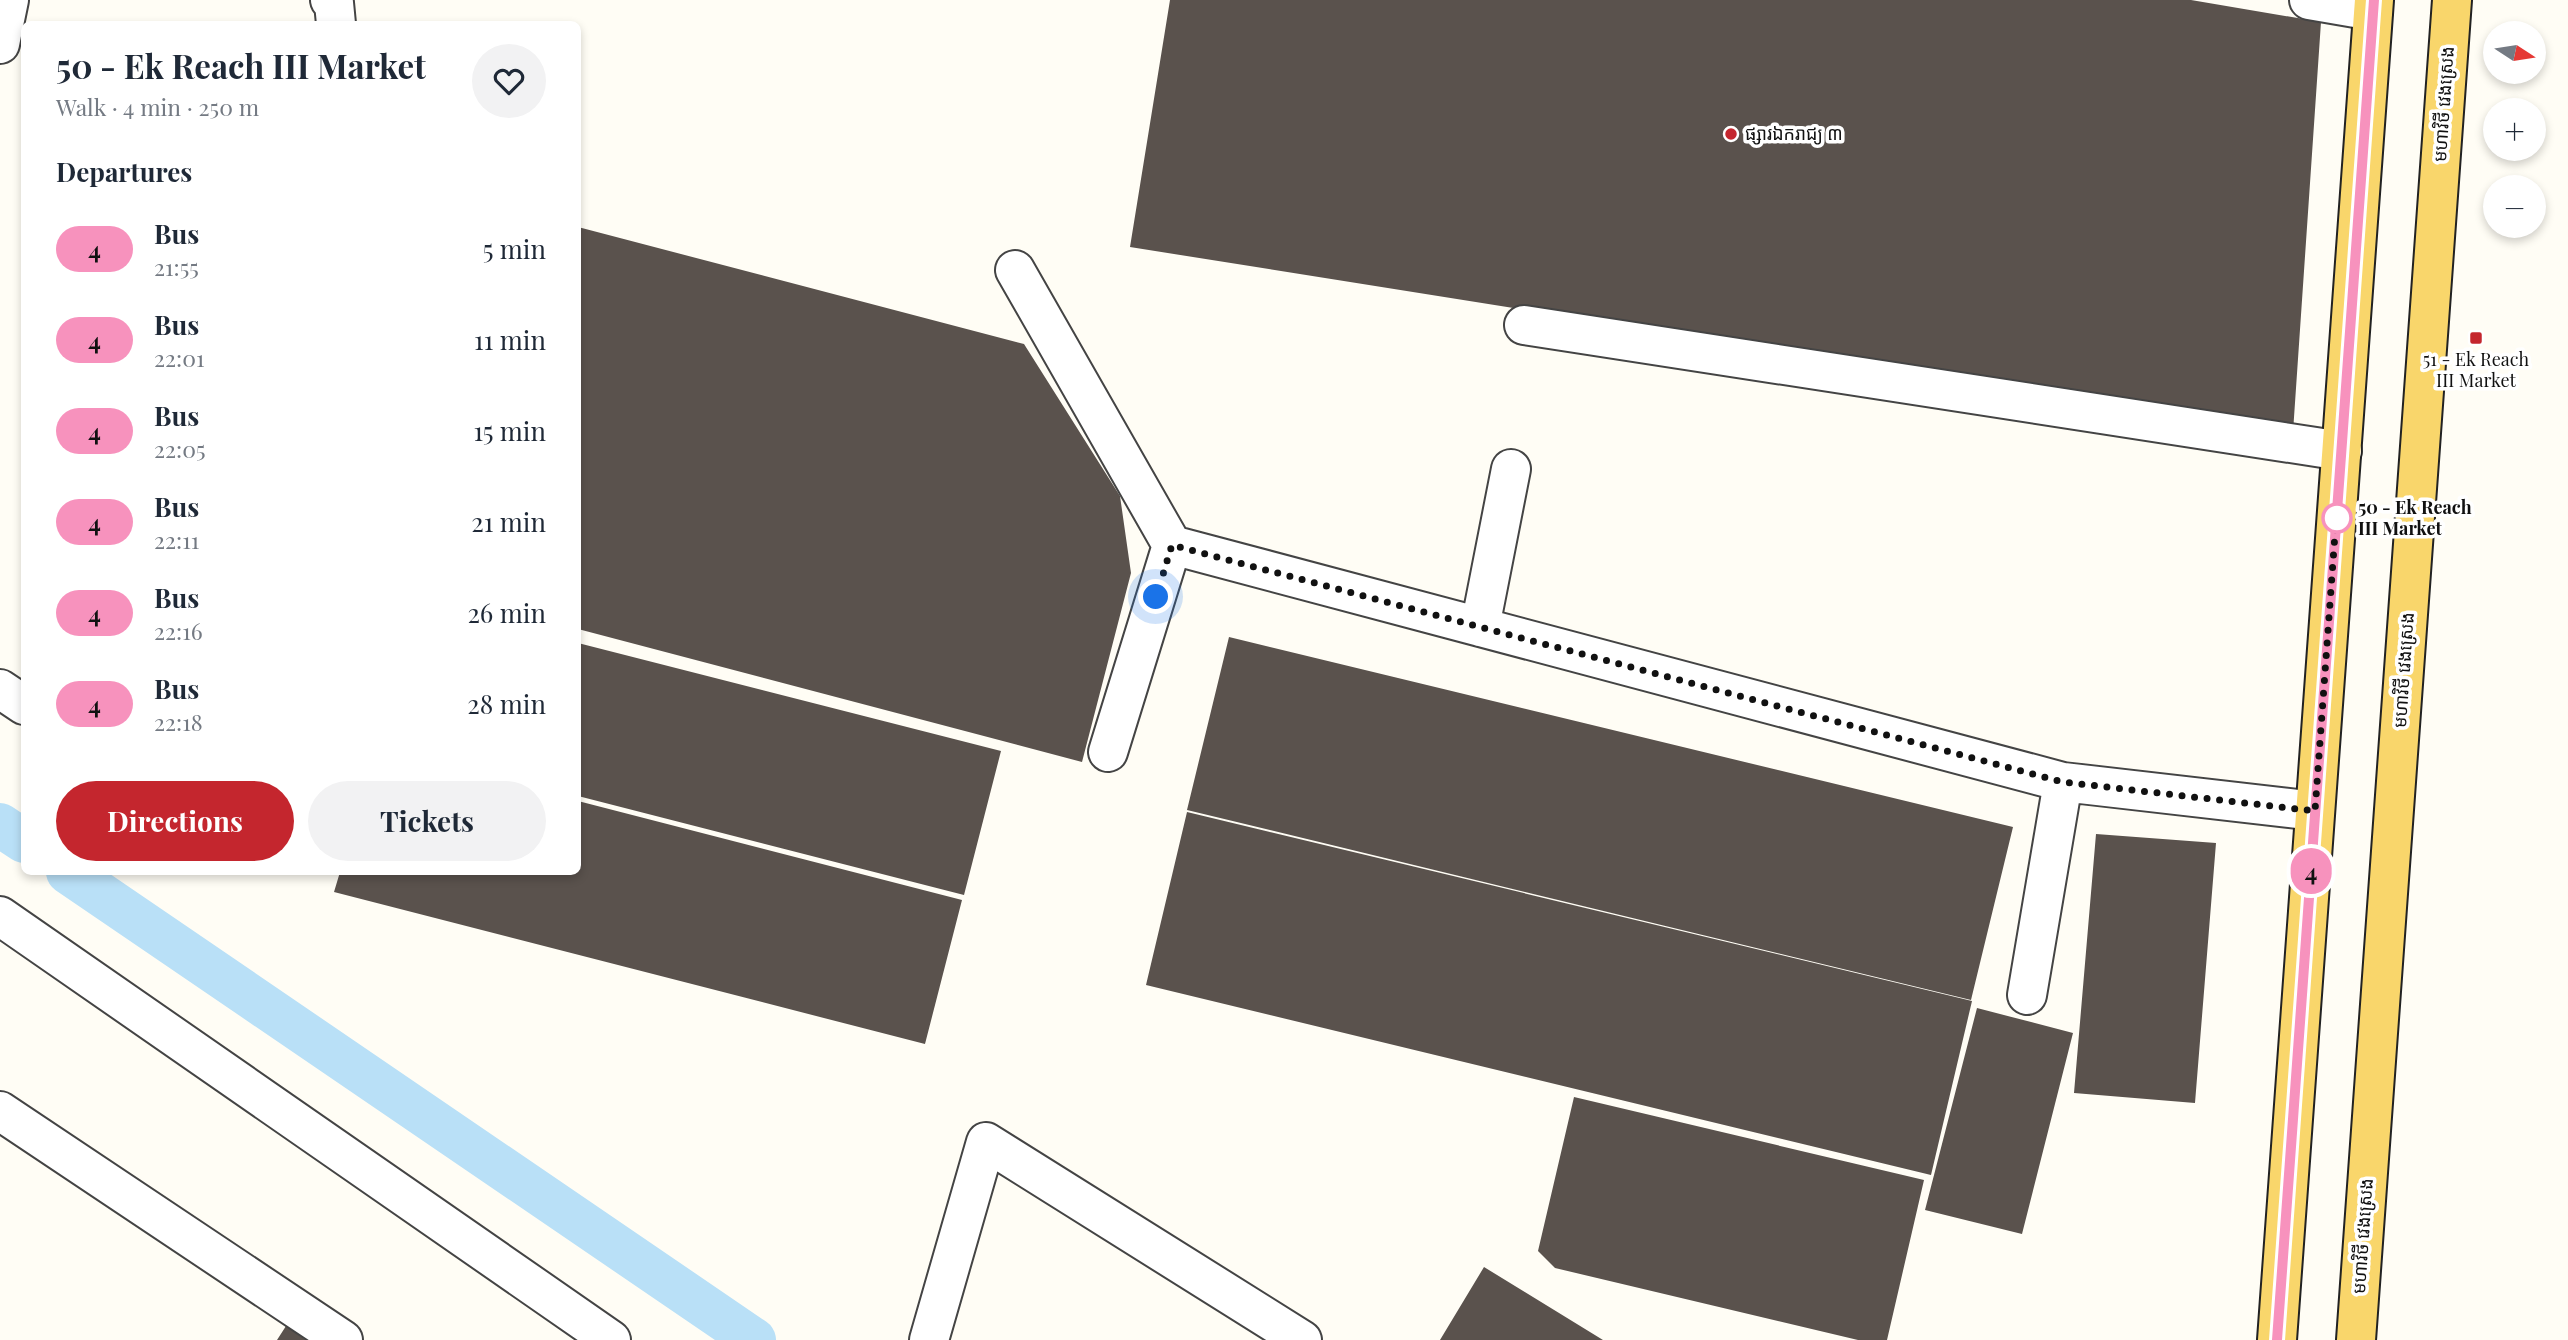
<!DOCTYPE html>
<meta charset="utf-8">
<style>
body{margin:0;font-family:"Playfair Display","Noto Sans Khmer",serif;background:#f2f2f3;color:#1f2937;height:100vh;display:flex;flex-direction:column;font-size:26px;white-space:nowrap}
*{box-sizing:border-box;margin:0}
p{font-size:23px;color:#747a83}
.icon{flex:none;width:38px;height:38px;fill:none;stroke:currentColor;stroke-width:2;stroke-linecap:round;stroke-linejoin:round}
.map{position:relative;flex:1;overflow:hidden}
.panel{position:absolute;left:21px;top:21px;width:560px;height:854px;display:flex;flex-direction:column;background:#fff;border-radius:10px;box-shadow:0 4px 10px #0003}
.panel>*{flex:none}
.badge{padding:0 14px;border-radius:23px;font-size:24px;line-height:46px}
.needle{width:46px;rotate:102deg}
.controls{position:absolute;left:2483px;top:21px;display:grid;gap:14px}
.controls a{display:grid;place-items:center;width:63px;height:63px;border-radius:50%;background:#fff;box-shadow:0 4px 10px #0003;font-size:35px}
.you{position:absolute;width:35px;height:35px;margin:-18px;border:5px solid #fff;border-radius:50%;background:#1a73e8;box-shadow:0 0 0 10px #1a73e833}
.map>.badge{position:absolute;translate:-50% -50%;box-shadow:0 0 0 4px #fff}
h2{padding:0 35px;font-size:26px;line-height:63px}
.round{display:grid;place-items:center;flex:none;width:74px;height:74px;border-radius:37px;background:#f2f2f3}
.head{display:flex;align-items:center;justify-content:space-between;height:119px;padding:0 35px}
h1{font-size:33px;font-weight:700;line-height:52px}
.primary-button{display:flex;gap:14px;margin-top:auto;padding:14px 35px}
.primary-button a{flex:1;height:80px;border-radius:42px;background:#c4262e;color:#fff;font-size:28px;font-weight:700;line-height:80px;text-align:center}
.primary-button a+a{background:#f2f2f3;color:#1f2937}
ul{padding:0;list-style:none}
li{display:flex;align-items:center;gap:21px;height:91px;padding:0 35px}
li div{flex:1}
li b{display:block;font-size:26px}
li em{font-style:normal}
li .badge{min-width:77px;font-weight:700;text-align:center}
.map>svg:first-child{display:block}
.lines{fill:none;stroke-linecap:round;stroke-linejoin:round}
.canal{stroke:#b9e0f7;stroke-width:44}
.building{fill:#5a524d}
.minor-casing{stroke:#444;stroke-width:42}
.major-casing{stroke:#222;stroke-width:42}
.minor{stroke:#fff;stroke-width:38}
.major{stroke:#f9d66b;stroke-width:38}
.line-casing{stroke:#fff;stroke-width:16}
.line{stroke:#f792bd;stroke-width:10}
.walk{stroke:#111;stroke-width:7;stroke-dasharray:0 12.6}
.poi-dot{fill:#c4262e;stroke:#fff;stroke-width:2.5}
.stop-dot{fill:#fff;stroke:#f792bd;stroke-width:3.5}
.labels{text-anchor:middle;stroke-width:7;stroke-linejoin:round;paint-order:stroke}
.street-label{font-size:18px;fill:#111;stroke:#fff}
.poi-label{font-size:18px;fill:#111;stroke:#fff;text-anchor:start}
.stop-label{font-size:18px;font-weight:bold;fill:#111;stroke:#fff;text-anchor:start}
</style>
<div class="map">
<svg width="2568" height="1340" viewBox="0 0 2568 1340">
<rect width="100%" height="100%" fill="#fffdf5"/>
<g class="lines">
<path class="canal" d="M 0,825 L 24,841
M 68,872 L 754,1340"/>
</g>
<path class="building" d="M 1170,0 L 2191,0 L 2321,22 L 2293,432 L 1130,247 Z
M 578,227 L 1024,344 L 1120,496 L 1131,573 L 1082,762 L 578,629 Z
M 1229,637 L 2013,827 L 1971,1000 L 1187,810 Z
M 578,643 L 1001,751 L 964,895 L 578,796 Z
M 578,801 L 962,900 L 925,1044 L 334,892 L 340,872 L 578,872 Z
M 1187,812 L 1972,1001 L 1931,1175 L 1146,985 Z
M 2096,834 L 2216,843 L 2195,1103 L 2074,1093 Z
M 1977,1008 L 2073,1033 L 2022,1234 L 1925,1210 Z
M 1574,1097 L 1924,1180 L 1887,1340 L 1858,1340 L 1555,1268 L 1538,1251 Z
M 1484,1267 L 1603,1340 L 1440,1340 Z
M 286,1326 L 306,1340 L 277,1340 Z"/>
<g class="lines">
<defs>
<path id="minor" d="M 330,0 L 334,3 L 336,24
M 2309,0 L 2373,11
M 0,44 L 9,0
M 1015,270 L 1172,545 L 2063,782 L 2315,811
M 1524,325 L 2342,451
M 1480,627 L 1511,469
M 0,689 L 24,705
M 1108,752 L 1172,545
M 0,916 L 611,1340
M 2027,995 L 2063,782
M 0,1111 L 343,1340
M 929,1340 L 986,1142 L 1302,1340"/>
<path id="major" d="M 2277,1340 L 2374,0
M 2356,1340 L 2452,0"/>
</defs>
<use href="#minor" class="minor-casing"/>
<use href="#major" class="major-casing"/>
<use href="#minor" class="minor"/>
<use href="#major" class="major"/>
</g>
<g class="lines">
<defs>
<path id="line" d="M 2277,1340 L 2374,0"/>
</defs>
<use href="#line" class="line-casing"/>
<use href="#line" class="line"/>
<path class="walk" d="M 1156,597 L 1172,545 L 2063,782 L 2315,811 L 2337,506 L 2337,518"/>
</g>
<g class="poi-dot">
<circle cx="1731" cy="134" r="7"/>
<rect x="2469" y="331" width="14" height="14" rx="3.5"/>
</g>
<circle class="stop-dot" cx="2337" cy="518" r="14"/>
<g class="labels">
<g class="street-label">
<text transform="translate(2444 104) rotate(-86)" y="6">មហាវិថី វេងស្រេង</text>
<text transform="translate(2404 670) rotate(-86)" y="6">មហាវិថី វេងស្រេង</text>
<text transform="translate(2363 1236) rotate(-86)" y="6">មហាវិថី វេងស្រេង</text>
</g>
<g class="poi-label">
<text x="1745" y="140">ផ្សារឯករាជ្យ ៣</text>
<text x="2476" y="366" text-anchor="middle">51 - Ek Reach<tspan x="2476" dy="21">III Market</tspan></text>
</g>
<g class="stop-label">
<text x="2358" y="514">50 - Ek Reach<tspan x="2358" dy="21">III Market</tspan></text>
</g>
</g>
</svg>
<div class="controls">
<a><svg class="needle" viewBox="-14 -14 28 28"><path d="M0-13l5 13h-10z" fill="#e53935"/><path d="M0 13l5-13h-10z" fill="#747a83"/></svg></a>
<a>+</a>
<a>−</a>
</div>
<div class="you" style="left:1156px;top:597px"></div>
<b class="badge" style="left:2311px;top:871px;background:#f792bd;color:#111">4</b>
<section class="panel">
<div class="head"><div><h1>50 - Ek Reach III Market</h1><p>Walk · 4 min · 250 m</p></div><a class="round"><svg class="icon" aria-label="heart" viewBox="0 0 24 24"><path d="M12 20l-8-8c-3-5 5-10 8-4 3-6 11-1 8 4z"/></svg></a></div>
<h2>Departures</h2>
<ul>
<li><span class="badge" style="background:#f792bd;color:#111">4</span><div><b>Bus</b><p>21:55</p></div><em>5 min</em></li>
<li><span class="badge" style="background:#f792bd;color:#111">4</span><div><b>Bus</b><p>22:01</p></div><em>11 min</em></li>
<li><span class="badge" style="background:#f792bd;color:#111">4</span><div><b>Bus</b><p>22:05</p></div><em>15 min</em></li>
<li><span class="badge" style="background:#f792bd;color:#111">4</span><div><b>Bus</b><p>22:11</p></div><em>21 min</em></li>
<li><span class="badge" style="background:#f792bd;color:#111">4</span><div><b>Bus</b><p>22:16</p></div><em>26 min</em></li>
<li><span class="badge" style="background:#f792bd;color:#111">4</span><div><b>Bus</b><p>22:18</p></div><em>28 min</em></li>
</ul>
<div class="primary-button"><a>Directions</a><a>Tickets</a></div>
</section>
</div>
